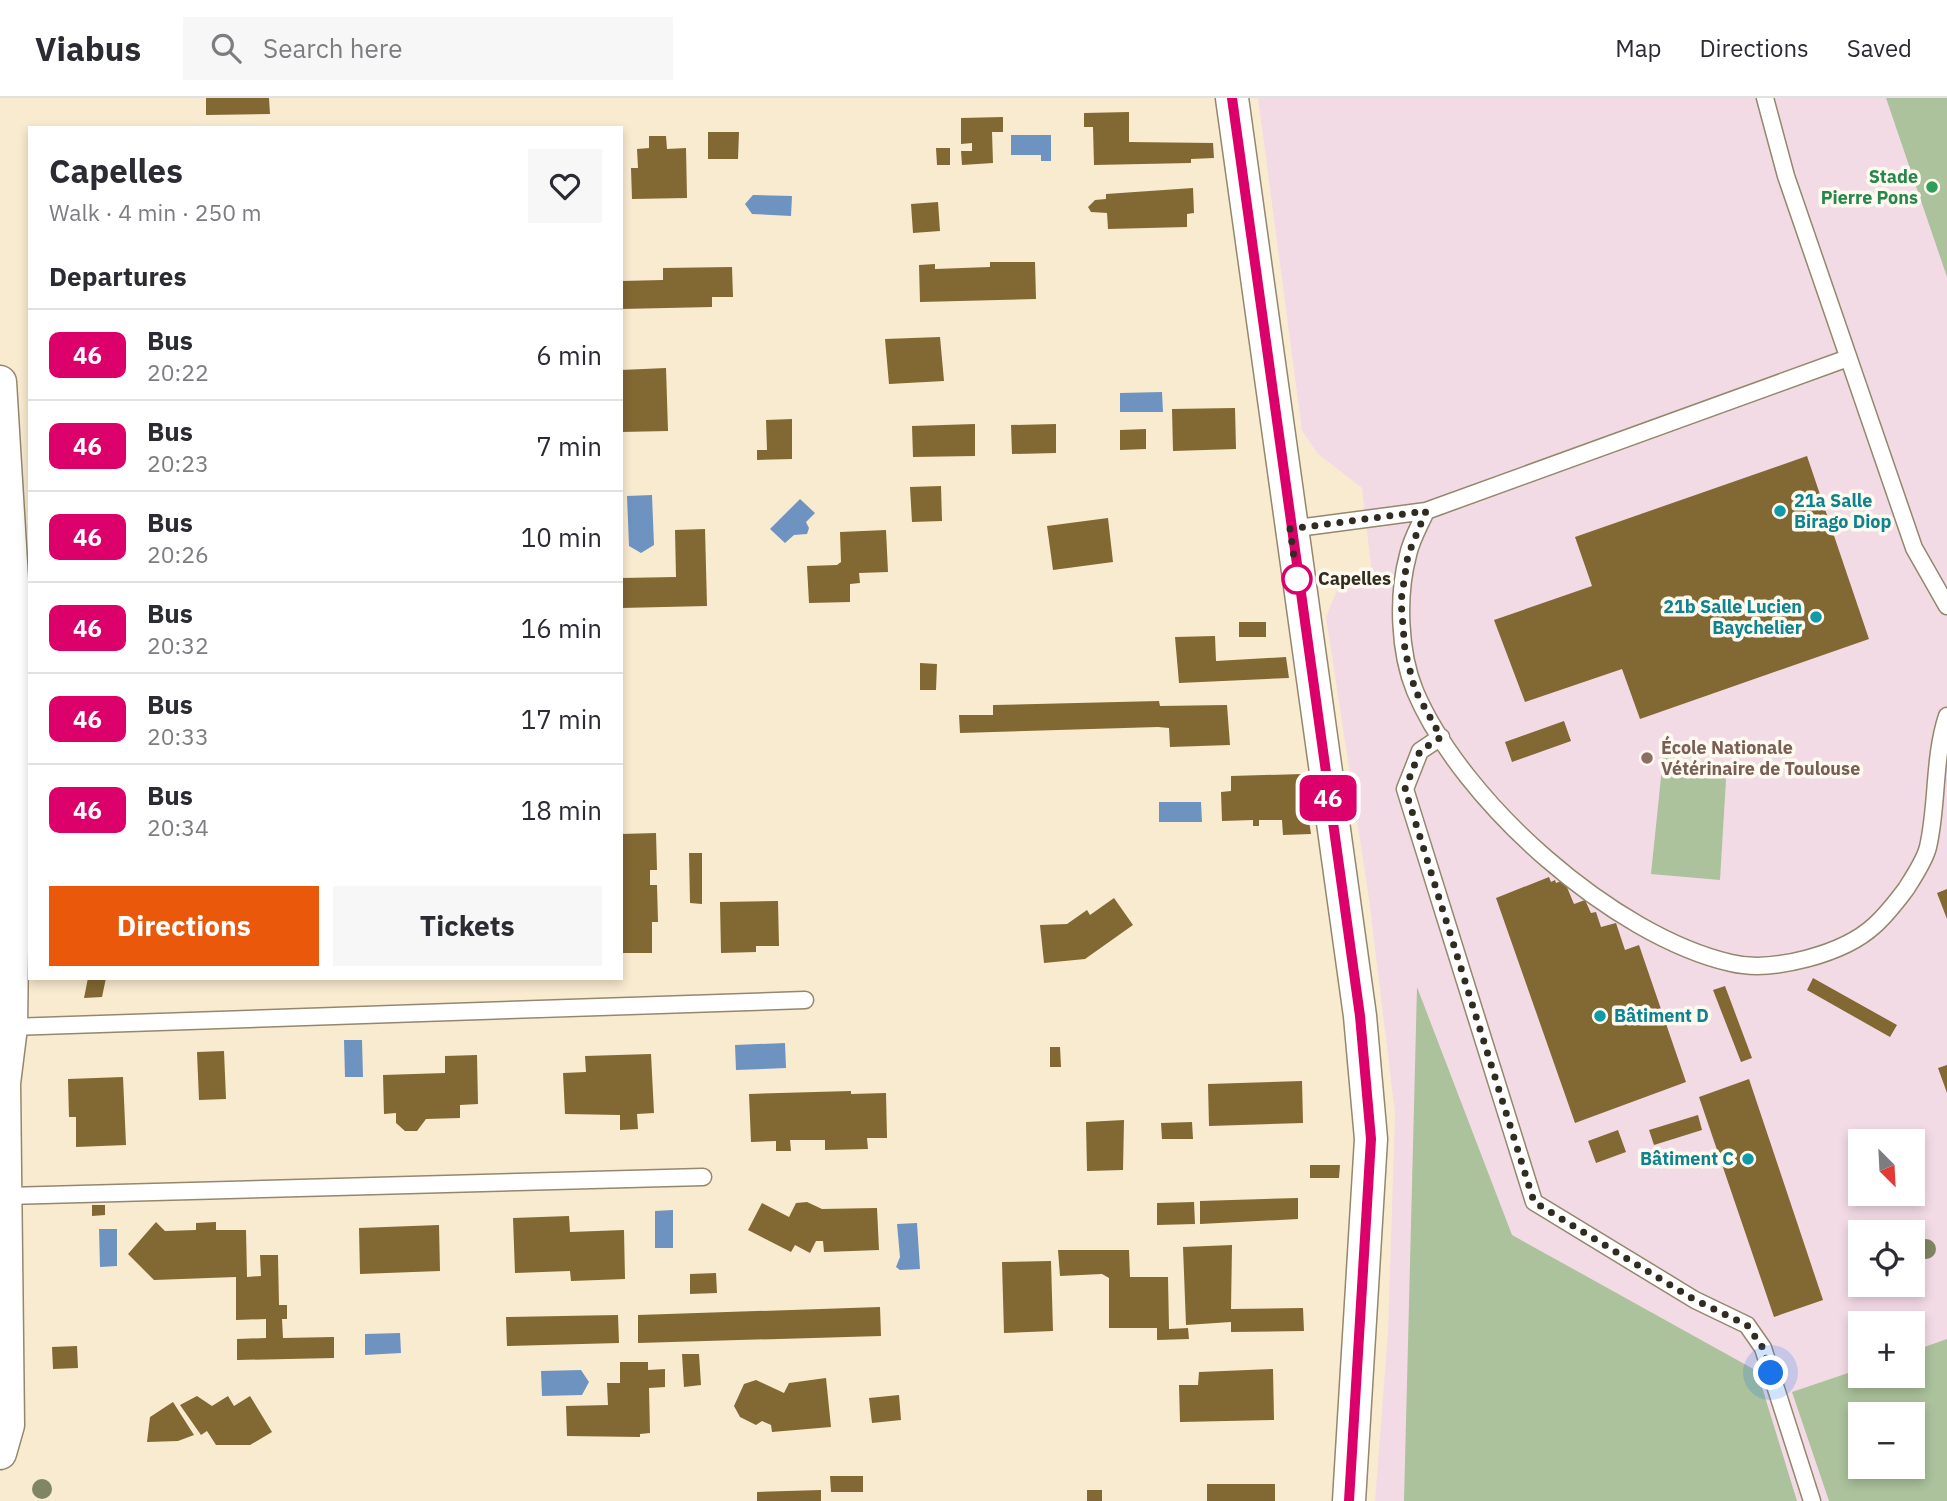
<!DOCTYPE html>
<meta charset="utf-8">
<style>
body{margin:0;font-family:"IBM Plex Sans",sans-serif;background:#f7f7f7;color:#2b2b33;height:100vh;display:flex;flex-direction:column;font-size:26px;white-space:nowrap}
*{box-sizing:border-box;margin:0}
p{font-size:23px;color:#7c7c81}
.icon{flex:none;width:38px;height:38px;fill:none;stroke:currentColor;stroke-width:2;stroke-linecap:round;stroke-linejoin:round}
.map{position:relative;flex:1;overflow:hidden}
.sheet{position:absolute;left:28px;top:28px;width:595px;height:854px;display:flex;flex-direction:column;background:#fff;border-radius:0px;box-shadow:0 4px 10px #0003}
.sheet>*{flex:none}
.badge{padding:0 14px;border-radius:10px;font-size:24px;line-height:46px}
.needle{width:46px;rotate:156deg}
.controls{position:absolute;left:1848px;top:1031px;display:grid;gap:14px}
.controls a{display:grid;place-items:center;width:77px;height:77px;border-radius:0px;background:#fff;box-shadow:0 4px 10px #0003;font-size:35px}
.you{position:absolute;width:35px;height:35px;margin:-18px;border:5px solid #fff;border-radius:50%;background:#1a73e8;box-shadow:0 0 0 10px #1a73e833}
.map>.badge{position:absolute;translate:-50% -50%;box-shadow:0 0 0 4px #fff}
h2{padding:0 21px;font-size:26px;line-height:63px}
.round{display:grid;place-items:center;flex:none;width:74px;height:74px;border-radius:0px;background:#f7f7f7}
.overview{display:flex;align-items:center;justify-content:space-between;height:119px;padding:0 21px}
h1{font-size:33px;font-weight:700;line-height:52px}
.primary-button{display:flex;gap:14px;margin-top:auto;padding:14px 21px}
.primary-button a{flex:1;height:80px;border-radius:0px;background:#ea580c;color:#fff;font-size:28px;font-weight:700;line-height:80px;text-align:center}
.primary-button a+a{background:#f7f7f7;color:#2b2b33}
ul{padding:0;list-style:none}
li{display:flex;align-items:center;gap:21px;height:91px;padding:0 21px;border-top:2px solid #e1e1e2}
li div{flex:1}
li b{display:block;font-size:26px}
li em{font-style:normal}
li .badge{min-width:77px;font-weight:700;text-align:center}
header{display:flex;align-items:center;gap:42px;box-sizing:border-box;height:98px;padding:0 35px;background:#fff;border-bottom:2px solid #e1e1e2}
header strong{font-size:33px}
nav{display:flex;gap:38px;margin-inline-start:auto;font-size:24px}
.search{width:490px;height:63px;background:#f7f7f7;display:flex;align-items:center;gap:18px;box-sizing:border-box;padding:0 24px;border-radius:0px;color:#7c7c81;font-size:26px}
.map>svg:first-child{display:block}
.education{fill:#f3dbe6;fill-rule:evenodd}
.green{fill:#abc29c;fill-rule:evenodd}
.water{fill:#6f93c0}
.building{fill:#826832}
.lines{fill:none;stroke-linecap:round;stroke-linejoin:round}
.service-casing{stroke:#94876e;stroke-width:19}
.minor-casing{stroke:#94876e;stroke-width:35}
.service{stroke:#fff;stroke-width:16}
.minor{stroke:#fff;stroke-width:32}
.tree{fill:#808564}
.line-casing{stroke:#fff;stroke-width:16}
.line{stroke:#dc006b;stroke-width:10}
.walk{stroke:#312c22;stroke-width:7;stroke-dasharray:0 12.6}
.leisure-dot{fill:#2e9e5b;stroke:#fffaef;stroke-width:2.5}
.culture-dot{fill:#0f9aa8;stroke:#fffaef;stroke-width:2.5}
.stop-dot{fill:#fff;stroke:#dc006b;stroke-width:3.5}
.education-dot{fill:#8d6e63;stroke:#fffaef;stroke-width:2.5}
.labels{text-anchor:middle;stroke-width:7;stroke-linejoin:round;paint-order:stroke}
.leisure-label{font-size:18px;font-weight:bold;fill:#27864d;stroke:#fffaef;text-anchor:end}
.culture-label{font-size:18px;font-weight:bold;fill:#0d838f;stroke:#fffaef;text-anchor:start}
.stop-label{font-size:18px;font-weight:bold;fill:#312c22;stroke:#fffaef;text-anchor:start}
.education-label{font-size:18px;font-weight:bold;fill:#785e54;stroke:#fffaef;text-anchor:start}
</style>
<header>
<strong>Viabus</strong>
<div class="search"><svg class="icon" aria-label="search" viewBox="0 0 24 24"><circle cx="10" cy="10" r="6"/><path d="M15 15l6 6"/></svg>Search here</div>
<nav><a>Map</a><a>Directions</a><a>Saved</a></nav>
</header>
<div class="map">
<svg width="1947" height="1403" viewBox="0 0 1947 1403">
<rect width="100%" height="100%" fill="#f9ebd0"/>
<path class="education" d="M 1258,0 L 1947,0 L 1947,1403 L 1375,1403 L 1388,1234 L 1395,1015 L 1369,801 L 1326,519 L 1336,494 L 1371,468 L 1362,390 L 1318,356 L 1302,333 ZM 1860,1043 L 1913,1043 L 1913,1096 L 1860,1096 ZM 1860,1134 L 1913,1134 L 1913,1186 L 1860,1186 ZM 1860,1225 L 1913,1225 L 1913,1278 L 1860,1278 ZM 1860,1316 L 1913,1316 L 1913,1368 L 1860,1368 Z"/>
<path class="green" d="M 1886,0 L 1947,0 L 1947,179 Z
M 1663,660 L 1727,665 L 1720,782 L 1651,776 Z
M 1417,889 L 1512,1137 L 1757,1273 L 1797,1403 L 1404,1403 Z
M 1947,1241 L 1947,1403 L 1829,1403 L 1792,1294 L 1860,1271 L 1860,1278 L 1913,1278 L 1913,1253 ZM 1913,1316 L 1913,1368 L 1860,1368 L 1860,1316 Z"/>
<path class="water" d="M 1011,37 L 1051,37 L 1051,63 L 1041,63 L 1041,57 L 1011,57 Z
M 753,97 L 792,98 L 791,118 L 752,116 L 745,106 Z
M 1162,294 L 1163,314 L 1120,314 L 1120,295 Z
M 652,397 L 654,447 L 641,455 L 629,448 L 627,398 Z
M 800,401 L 815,415 L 806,424 L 809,430 L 807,436 L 794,437 L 785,445 L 770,431 Z
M 1159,704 L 1201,704 L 1202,724 L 1159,724 Z
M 344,942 L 362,942 L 363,979 L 345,979 Z
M 785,945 L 786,970 L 736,972 L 735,947 Z
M 673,1112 L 673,1150 L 655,1150 L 655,1113 Z
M 917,1125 L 920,1171 L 900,1172 L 896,1169 L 900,1159 L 897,1126 Z
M 99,1131 L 117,1131 L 117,1168 L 100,1169 Z
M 400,1235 L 401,1255 L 365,1257 L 365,1236 Z
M 581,1272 L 589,1284 L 582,1297 L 542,1298 L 541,1273 Z"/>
<path class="building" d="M 206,0 L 269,0 L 270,16 L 206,17 Z
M 1129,14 L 1129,44 L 1213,45 L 1214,60 L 1191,61 L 1191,65 L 1094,67 L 1093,29 L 1084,29 L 1084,15 Z
M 1003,19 L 1003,34 L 992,34 L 993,65 L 962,67 L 961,53 L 972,53 L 972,45 L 961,46 L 961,20 Z
M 708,34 L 739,34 L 738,61 L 708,61 Z
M 649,38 L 666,38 L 667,51 L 686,50 L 687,100 L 632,101 L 631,70 L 638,70 L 637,51 L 649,50 Z
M 936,50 L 950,50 L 950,67 L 937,67 Z
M 1193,90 L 1194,115 L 1187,116 L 1187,129 L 1108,131 L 1107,115 L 1091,114 L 1088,109 L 1095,102 L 1106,101 L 1106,96 Z
M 938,104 L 940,133 L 913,135 L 911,106 Z
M 990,164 L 1035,164 L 1036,201 L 920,204 L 919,167 L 935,166 L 935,171 L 990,169 Z
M 732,169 L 733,199 L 712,199 L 712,209 L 621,211 L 621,183 L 663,182 L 663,170 Z
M 940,239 L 944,283 L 889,286 L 885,241 Z
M 666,270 L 668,333 L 621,334 L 621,272 Z
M 1235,310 L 1236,351 L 1173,353 L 1172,311 Z
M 792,321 L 792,361 L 757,362 L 757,352 L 767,352 L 766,322 Z
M 975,326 L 975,358 L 913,359 L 912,328 Z
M 1056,326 L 1056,355 L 1012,356 L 1011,327 Z
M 1146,331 L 1146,351 L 1120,352 L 1120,332 Z
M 1807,358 L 1869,541 L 1640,621 L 1622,571 L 1525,604 L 1494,522 L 1592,488 L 1575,439 Z
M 941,388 L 942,423 L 912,424 L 910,389 Z
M 1108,420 L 1113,464 L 1053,472 L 1047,428 Z
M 705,431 L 707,508 L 621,510 L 621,480 L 676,479 L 675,432 Z
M 886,432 L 888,474 L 859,475 L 860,485 L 850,486 L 850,504 L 809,505 L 807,468 L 837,467 L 841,464 L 840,434 Z
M 1239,524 L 1266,524 L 1266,539 L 1239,539 Z
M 1215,538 L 1216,563 L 1286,559 L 1289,580 L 1179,585 L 1175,539 Z
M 920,565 L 937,566 L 936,592 L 920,592 Z
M 1159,603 L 1160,608 L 1227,607 L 1230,647 L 1170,649 L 1169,630 L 1158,629 L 960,635 L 959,617 L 993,617 L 993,607 Z
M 1564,623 L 1571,643 L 1512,664 L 1505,644 Z
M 1302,676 L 1311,736 L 1283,737 L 1282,722 L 1259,722 L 1259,728 L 1253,728 L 1253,722 L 1222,723 L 1221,694 L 1231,693 L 1231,678 Z
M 656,735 L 657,772 L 650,772 L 650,787 L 657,787 L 658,824 L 652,824 L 652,855 L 621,855 L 621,736 Z
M 689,755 L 702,755 L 702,806 L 690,805 Z
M 1549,779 L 1551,784 L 1555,782 L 1556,785 L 1564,782 L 1574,806 L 1585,802 L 1591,815 L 1596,814 L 1601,829 L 1616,825 L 1625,852 L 1639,847 L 1686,984 L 1575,1025 L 1496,800 Z
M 1947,791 L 1947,821 L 1937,795 Z
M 1114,800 L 1133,827 L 1085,861 L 1044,865 L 1040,827 L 1067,826 L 1087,812 L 1090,817 Z
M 778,803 L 779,848 L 756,848 L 756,854 L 721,855 L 720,804 Z
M 88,880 L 106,880 L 102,899 L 84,900 Z
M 1813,880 L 1897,927 L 1890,939 L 1807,892 Z
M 1725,888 L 1752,960 L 1741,964 L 1713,892 Z
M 1050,949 L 1060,949 L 1061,969 L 1050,969 Z
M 224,953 L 226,1001 L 199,1002 L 197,954 Z
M 651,956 L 654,1015 L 637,1016 L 638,1031 L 620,1032 L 620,1017 L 565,1016 L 563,975 L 586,974 L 585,958 Z
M 477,957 L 478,1006 L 460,1007 L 460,1020 L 426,1021 L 417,1033 L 405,1033 L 396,1025 L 396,1015 L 384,1016 L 383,977 L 445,975 L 445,958 Z
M 1947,967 L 1947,995 L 1938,970 Z
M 123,979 L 126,1047 L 76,1049 L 76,1019 L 69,1019 L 68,981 Z
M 1749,981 L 1823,1202 L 1774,1219 L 1699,999 Z
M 1302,983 L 1303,1025 L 1209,1028 L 1208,986 Z
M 851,993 L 851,996 L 886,995 L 887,1040 L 867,1040 L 868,1051 L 825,1052 L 825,1042 L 790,1042 L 791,1053 L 776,1053 L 776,1043 L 751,1044 L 749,996 Z
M 1698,1017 L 1702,1032 L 1654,1047 L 1649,1032 Z
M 1124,1022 L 1123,1072 L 1087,1073 L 1086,1024 Z
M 1192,1024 L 1193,1041 L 1162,1041 L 1161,1025 Z
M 1618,1032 L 1626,1054 L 1596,1065 L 1588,1043 Z
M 1310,1067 L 1340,1067 L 1339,1080 L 1310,1080 Z
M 1298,1100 L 1298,1121 L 1200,1126 L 1200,1103 Z
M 807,1104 L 822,1111 L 877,1110 L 879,1152 L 824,1154 L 823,1143 L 816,1143 L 810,1155 L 795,1147 L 791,1154 L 748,1132 L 762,1105 L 789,1119 L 796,1105 Z
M 1194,1104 L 1195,1126 L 1157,1127 L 1157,1105 Z
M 92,1107 L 105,1107 L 105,1117 L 92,1118 Z
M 569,1118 L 570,1134 L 624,1132 L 625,1181 L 571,1183 L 570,1173 L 515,1175 L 513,1120 Z
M 156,1124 L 165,1133 L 196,1132 L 196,1125 L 216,1124 L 216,1132 L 246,1132 L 247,1179 L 261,1178 L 260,1157 L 278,1157 L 279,1207 L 287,1207 L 287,1221 L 282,1221 L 283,1240 L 334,1239 L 334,1260 L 237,1262 L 237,1241 L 266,1240 L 266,1221 L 236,1222 L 236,1179 L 154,1182 L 128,1156 Z
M 439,1127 L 440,1173 L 360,1176 L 359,1130 Z
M 1232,1147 L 1231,1211 L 1303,1210 L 1304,1233 L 1231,1234 L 1231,1224 L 1186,1227 L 1183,1149 Z
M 1058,1152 L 1129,1152 L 1130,1179 L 1168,1179 L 1169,1231 L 1188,1230 L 1189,1241 L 1157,1242 L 1157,1230 L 1109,1230 L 1109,1180 L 1102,1176 L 1060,1178 Z
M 1051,1163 L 1053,1233 L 1004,1235 L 1002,1164 Z
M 716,1175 L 717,1195 L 690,1196 L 690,1176 Z
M 880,1209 L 881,1238 L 638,1245 L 638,1217 Z
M 618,1217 L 619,1245 L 507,1248 L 506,1219 Z
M 77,1248 L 78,1270 L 53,1271 L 52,1249 Z
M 682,1256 L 699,1256 L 701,1287 L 684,1289 Z
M 620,1264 L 648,1264 L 648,1272 L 665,1271 L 665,1289 L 649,1290 L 650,1335 L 640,1336 L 640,1339 L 567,1338 L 566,1308 L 608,1307 L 607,1285 L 620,1285 Z
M 1273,1271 L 1274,1322 L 1180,1324 L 1179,1287 L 1198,1287 L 1199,1274 Z
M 826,1280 L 831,1329 L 772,1334 L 771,1327 L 762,1323 L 756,1327 L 740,1319 L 734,1308 L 744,1286 L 756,1282 L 784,1295 L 789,1285 Z
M 899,1297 L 901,1322 L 872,1325 L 869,1300 Z
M 197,1298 L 212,1308 L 228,1298 L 234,1308 L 250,1298 L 272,1334 L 250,1347 L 216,1347 L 207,1333 L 201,1337 L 180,1307 Z
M 173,1304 L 194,1337 L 178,1343 L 147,1344 L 150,1319 Z
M 830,1378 L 863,1378 L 863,1394 L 831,1394 Z
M 1207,1386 L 1275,1386 L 1275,1403 L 1207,1403 Z
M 821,1392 L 821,1403 L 757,1403 L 757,1394 Z
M 1087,1392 L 1102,1392 L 1102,1403 L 1087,1403 Z"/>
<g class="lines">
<defs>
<path id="service" d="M 1765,0 L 1786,78 L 1914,450 L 1947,508
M 1426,413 C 1420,427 1411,442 1408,457 C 1397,498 1399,554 1415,593 C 1462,704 1613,838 1731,865 C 1772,875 1844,856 1875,827 C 1886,817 1897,803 1906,791 C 1913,780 1925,762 1928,749 C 1938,706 1933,661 1947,618
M 1290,431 L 1426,413 L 1848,260
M 1441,639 L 1420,653 L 1405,691 L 1534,1104 L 1695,1202 L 1747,1227 L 1763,1250 L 1812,1403
M 11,929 L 805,902
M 7,1098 L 703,1079"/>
<path id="minor" d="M 1232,0 L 1360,918 L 1371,1041 L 1349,1403
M 0,284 L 16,547 L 11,929 L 4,985 L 8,1327 L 0,1355"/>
</defs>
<use href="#service" class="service-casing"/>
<use href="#minor" class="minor-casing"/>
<use href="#service" class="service"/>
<use href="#minor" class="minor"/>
</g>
<g class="tree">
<circle cx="1926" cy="1151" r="10"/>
<circle cx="42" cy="1391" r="10"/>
</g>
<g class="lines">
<defs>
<path id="line" d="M 1232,0 L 1360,918 L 1371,1041 L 1349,1403"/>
</defs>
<use href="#line" class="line-casing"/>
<use href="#line" class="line"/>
<path class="walk" d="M 1297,481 L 1290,431 L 1426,413 L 1408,457 L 1401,503 L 1405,553 L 1415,592 L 1441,639 L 1420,653 L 1405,691 L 1534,1104 L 1695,1202 L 1747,1227 L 1763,1250 L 1771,1275"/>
</g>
<circle class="leisure-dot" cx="1932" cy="89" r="7"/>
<g class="culture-dot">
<circle cx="1780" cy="413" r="7"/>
<circle cx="1816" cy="519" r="7"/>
<circle cx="1600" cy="918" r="7"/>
<circle cx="1748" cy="1061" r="7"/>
</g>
<circle class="stop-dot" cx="1297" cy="481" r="14"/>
<circle class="education-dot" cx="1647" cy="660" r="7"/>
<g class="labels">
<g class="leisure-label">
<text x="1918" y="85">Stade<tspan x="1918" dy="21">Pierre Pons</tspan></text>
</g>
<g class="culture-label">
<text x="1794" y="409">21a Salle<tspan x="1794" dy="21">Birago Diop</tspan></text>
<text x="1802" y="515" text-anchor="end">21b Salle Lucien<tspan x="1802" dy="21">Baychelier</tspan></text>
<text x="1614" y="924">Bâtiment D</text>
<text x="1734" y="1067" text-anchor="end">Bâtiment C</text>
</g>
<g class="stop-label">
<text x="1318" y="487">Capelles</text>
</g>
<g class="education-label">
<text x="1661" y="656">École Nationale<tspan x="1661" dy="21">Vétérinaire de Toulouse</tspan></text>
</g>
</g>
</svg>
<div class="controls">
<a><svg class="needle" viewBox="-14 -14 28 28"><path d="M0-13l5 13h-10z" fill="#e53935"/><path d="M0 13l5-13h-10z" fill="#7c7c81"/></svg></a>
<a><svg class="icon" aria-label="locate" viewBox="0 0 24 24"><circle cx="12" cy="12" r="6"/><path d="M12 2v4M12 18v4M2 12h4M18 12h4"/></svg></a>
<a>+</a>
<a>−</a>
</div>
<div class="you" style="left:1771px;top:1275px"></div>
<b class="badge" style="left:1328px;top:700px;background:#dc006b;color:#fff">46</b>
<section class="sheet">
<div class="overview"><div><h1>Capelles</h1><p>Walk · 4 min · 250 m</p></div><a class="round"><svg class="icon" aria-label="heart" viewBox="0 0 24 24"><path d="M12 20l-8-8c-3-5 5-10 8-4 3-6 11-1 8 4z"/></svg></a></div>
<h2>Departures</h2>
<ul>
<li><span class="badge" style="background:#dc006b;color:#fff">46</span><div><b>Bus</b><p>20:22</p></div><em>6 min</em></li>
<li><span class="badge" style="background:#dc006b;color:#fff">46</span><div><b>Bus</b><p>20:23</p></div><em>7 min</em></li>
<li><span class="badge" style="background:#dc006b;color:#fff">46</span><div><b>Bus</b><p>20:26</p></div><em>10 min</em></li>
<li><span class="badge" style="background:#dc006b;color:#fff">46</span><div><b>Bus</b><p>20:32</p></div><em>16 min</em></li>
<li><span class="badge" style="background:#dc006b;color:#fff">46</span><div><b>Bus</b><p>20:33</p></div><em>17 min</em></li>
<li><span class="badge" style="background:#dc006b;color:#fff">46</span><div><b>Bus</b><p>20:34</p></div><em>18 min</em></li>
</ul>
<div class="primary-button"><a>Directions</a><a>Tickets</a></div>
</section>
</div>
